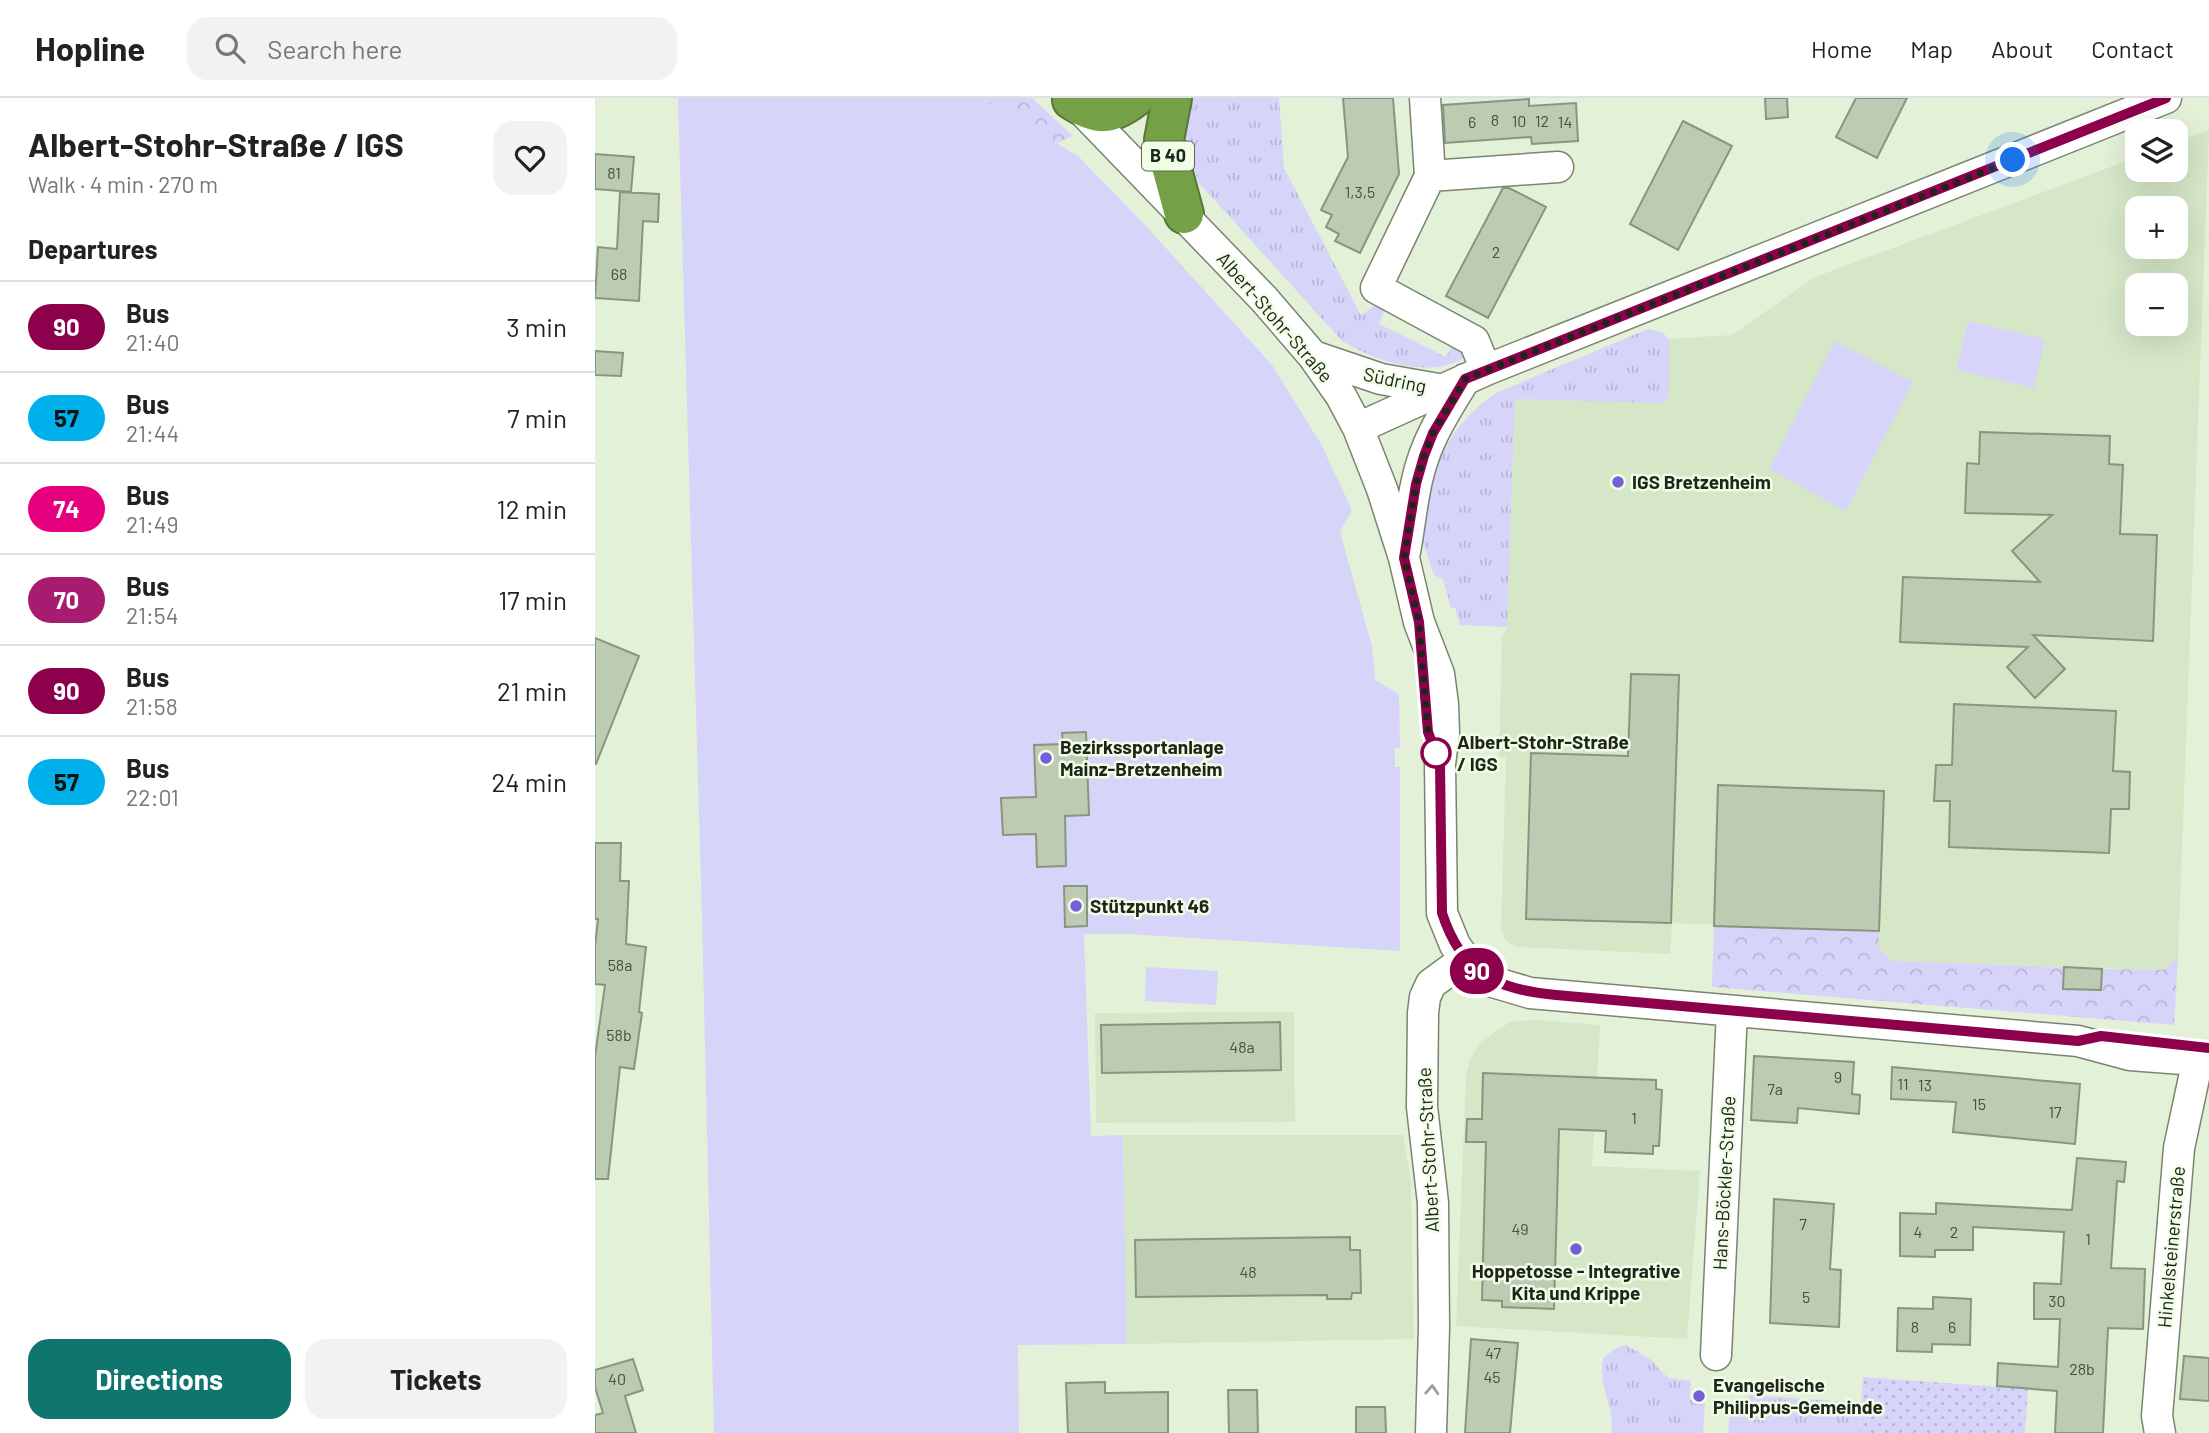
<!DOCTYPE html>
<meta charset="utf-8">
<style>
body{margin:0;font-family:Barlow,sans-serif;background:#f2f2f2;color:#222;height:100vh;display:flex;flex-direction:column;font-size:26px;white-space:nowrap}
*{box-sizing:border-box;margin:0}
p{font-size:23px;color:#767676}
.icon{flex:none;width:38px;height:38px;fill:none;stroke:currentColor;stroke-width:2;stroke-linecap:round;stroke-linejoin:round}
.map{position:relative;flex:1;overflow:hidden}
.drawer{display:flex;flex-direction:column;background:#fff;width:595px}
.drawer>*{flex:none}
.badge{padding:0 14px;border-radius:23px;font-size:24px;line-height:46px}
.tools{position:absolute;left:1530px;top:21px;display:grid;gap:14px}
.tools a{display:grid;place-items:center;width:63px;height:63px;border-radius:14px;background:#fff;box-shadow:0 7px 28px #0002;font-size:35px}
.you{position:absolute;width:35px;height:35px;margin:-18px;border:5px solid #fff;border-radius:50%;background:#1a73e8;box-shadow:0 0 0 10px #1a73e833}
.map>.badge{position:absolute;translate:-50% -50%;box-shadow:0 0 0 4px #fff}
h2{padding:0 28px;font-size:26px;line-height:63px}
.round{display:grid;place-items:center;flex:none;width:74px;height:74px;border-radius:21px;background:#f2f2f2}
.summary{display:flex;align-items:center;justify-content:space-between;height:119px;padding:0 28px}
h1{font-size:33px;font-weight:700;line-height:52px}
.cta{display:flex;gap:14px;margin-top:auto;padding:14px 28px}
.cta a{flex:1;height:80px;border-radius:21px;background:#0f766e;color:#fff;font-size:28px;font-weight:700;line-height:80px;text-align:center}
.cta a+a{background:#f2f2f2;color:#222}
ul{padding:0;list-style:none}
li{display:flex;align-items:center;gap:21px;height:91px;padding:0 28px;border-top:2px solid #e0e0e0}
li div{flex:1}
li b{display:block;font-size:26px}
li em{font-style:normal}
li .badge{min-width:77px;font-weight:700;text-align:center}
header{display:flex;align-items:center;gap:42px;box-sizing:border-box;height:98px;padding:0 35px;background:#fff;border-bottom:2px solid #e0e0e0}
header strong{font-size:33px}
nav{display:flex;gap:38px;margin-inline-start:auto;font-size:24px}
.search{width:490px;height:63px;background:#f2f2f2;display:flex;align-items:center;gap:18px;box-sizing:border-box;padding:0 24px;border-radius:21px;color:#767676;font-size:26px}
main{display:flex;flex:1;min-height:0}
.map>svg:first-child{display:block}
.built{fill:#d6e7c8;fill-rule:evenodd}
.grass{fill:url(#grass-tufts)}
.forest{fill:url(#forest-crowns)}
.park{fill:url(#park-dots)}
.garden{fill:#d7d4fa}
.building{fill:#becbb3;stroke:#89957f;stroke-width:2}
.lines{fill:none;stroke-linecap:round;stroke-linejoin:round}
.minor-casing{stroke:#79856f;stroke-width:33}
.highway-casing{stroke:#577637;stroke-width:42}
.minor{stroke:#fff;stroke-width:30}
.highway{stroke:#75a146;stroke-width:38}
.oneway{stroke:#9b9d99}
.line-casing{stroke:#fff;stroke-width:16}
.line{stroke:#8d004c;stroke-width:10}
.walk{stroke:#20251c;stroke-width:7;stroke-dasharray:0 12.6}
.poi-dot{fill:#775ed9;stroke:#f1fee6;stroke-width:2.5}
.stop-dot{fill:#fff;stroke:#8d004c;stroke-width:3.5}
.labels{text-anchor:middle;stroke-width:5;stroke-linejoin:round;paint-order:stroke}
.number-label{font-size:16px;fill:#484e42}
.shield{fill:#f1fee6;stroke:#5f6659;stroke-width:2}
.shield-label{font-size:18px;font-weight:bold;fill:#20251c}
.street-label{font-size:19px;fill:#20251c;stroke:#f1fee6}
.poi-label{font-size:19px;font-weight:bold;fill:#20251c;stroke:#f1fee6;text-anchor:start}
.stop-label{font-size:19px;font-weight:bold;fill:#20251c;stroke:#f1fee6;text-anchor:start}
</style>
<header>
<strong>Hopline</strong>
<div class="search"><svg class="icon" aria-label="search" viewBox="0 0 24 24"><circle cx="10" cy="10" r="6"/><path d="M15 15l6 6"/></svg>Search here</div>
<nav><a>Home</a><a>Map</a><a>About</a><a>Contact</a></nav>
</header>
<main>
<section class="drawer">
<div class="summary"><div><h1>Albert-Stohr-Straße / IGS</h1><p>Walk · 4 min · 270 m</p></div><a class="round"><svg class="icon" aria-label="heart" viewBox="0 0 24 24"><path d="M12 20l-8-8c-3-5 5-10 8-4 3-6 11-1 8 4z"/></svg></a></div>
<h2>Departures</h2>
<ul>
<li><span class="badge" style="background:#8d004c;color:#fff">90</span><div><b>Bus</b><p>21:40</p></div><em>3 min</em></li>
<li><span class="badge" style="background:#00b0eb;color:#111">57</span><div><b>Bus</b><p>21:44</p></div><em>7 min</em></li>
<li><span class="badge" style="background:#e6007e;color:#fff">74</span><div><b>Bus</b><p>21:49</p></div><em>12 min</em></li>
<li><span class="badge" style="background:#a71b71;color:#fff">70</span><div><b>Bus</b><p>21:54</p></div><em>17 min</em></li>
<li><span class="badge" style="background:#8d004c;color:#fff">90</span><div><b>Bus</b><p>21:58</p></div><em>21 min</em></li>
<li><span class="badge" style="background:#00b0eb;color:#111">57</span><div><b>Bus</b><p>22:01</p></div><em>24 min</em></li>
</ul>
<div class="cta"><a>Directions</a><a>Tickets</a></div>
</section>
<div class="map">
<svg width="1614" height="1335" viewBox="0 0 1614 1335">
<defs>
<pattern id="grass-tufts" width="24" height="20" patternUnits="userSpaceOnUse" patternTransform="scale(1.75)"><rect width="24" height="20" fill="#d7d4fa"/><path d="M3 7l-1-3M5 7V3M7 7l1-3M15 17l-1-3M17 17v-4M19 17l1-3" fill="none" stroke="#b8b6d6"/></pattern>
<pattern id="forest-crowns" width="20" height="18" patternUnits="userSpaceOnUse" patternTransform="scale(1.75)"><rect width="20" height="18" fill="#d7d4fa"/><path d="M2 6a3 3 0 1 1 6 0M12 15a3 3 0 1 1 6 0" fill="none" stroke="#b8b6d6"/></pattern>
<pattern id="park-dots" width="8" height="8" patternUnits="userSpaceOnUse" patternTransform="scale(1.75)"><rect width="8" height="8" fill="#d7d4fa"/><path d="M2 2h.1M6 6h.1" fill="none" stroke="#b8b6d6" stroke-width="1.8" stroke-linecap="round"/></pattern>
</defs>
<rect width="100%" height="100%" fill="#e4f1d9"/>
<path class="built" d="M 1614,32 L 1583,859 L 1568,872 L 1298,863 L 1284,851 L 1284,833 L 1077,825 L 1075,856 L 923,849 L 915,846 L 909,839 L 906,831 L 911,660 L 904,658 L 907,538 L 912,529 L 920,301 L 1069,304 L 1074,298 L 1074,241 L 1137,237 L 1220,179 L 1542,59 L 1542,72 L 1580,72 L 1580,44 ZM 1542,110 L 1580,110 L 1580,149 L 1542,149 ZM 1542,187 L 1580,187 L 1580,226 L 1542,226 Z
M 699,914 L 700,1024 L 501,1025 L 500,915 Z
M 943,922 L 1005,927 L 997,1068 L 1105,1073 L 1092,1241 L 861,1228 L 871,977 L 875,961 L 886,945 L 901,933 L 917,923 Z
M 528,1037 L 808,1037 L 816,1083 L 819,1241 L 532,1246 Z"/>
<path class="grass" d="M 585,0 L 684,0 L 689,70 L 766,217 L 784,205 L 791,209 L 784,226 L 851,259 L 860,243 L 871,259 C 835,282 780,263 747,243 L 604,85 L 594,59 Z
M 1053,231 L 1068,235 L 1074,241 L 1074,298 L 1071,303 L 1064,305 L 920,301 L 912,529 L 865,527 L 860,510 L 856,510 L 848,481 L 839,477 C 834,461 825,442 826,425 C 826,415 831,403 834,393 C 845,351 865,318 903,294 Z
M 1031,1247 L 1055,1261 L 1073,1280 L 1096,1283 L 1095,1302 L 1110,1304 L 1108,1335 L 1016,1335 C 1020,1306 1003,1292 1008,1260 L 1021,1250 Z
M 1155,1297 L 1266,1305 L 1264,1335 L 1133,1335 L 1135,1313 Z"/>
<path class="forest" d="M 384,0 L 437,0 L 478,38 L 462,45 L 403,9 Z
M 1119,828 L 1284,833 L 1284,851 L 1298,863 L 1469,869 L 1468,890 L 1506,891 L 1507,871 L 1568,872 L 1583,859 L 1579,927 L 1117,889 Z"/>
<path class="park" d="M 1268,1279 L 1433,1291 L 1430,1335 L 1264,1335 Z"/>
<path class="garden" d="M 83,0 L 384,0 L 403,9 L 484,59 L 551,128 L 677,267 L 726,346 L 757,412 L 745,434 L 777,548 L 780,582 L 804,596 L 805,650 L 800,650 L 800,669 L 805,669 L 805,853 L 532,836 L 489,836 L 496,1038 L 528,1037 L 532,1246 L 423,1247 L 424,1335 L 119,1335 L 107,819 Z
M 1373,223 L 1450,241 L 1439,290 L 1361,272 Z
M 1240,243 L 1318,284 L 1251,413 L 1174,371 Z
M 551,869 L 623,873 L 621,907 L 550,903 Z"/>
<path class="building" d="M 748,0 L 798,0 L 804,76 L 765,155 L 740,143 L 744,136 L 731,129 L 737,117 L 726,112 L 753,59 Z
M 1170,0 L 1192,0 L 1193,19 L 1171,21 Z
M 1261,0 L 1312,0 L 1282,60 L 1241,39 Z
M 934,1 L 934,8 L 981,5 L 983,43 L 937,46 L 936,39 L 850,45 L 848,7 Z
M 1088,23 L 1137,48 L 1083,152 L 1035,126 Z
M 0,56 L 39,59 L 36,94 L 0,91 Z
M 908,90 L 914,90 L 951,109 L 893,220 L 851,198 Z
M 25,94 L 64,96 L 63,124 L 48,123 L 44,203 L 0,200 L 3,149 L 22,151 Z
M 0,253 L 28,255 L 26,278 L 0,277 Z
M 1385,334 L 1515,338 L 1514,366 L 1528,367 L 1525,436 L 1562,437 L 1558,543 L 1438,537 L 1470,571 L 1440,600 L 1412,569 L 1433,549 L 1305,544 L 1308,479 L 1445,484 L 1417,453 L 1457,417 L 1370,415 L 1372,365 L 1384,366 Z
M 0,540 L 44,558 L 1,666 L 0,666 Z
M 1036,576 L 1084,577 L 1076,825 L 931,821 L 936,655 L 1033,658 Z
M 1359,606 L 1521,613 L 1518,673 L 1535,674 L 1534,711 L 1516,711 L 1514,755 L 1354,749 L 1355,703 L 1339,703 L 1341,667 L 1357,667 Z
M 491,634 L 494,717 L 470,718 L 471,768 L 442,769 L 441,736 L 408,737 L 406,700 L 441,699 L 439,647 L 468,646 L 467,635 Z
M 1123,687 L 1289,693 L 1284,833 L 1119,828 Z
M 0,745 L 26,745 L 25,783 L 34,783 L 31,846 L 51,849 L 44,914 L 47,915 L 39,971 L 25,969 L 13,1081 L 0,1081 L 0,958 L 10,887 L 0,886 L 0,848 L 3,821 L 0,821 Z
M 469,788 L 492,788 L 492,828 L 470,829 Z
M 1469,869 L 1507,871 L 1506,892 L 1468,891 Z
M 685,924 L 686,972 L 507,975 L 506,927 Z
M 1159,958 L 1259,964 L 1257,996 L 1265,997 L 1264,1016 L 1203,1010 L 1202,1025 L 1156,1022 Z
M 1297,969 L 1485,986 L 1480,1046 L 1358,1034 L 1361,1004 L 1296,1001 Z
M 888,975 L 1061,982 L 1061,991 L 1067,992 L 1064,1048 L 1058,1048 L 1058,1056 L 1010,1054 L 1011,1033 L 964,1031 L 959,1211 L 907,1209 L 907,1203 L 887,1202 L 891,1044 L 871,1044 L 872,1021 L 887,1021 Z
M 1482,1060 L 1531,1064 L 1529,1084 L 1522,1083 L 1516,1170 L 1550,1171 L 1548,1231 L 1513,1230 L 1508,1335 L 1460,1335 L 1462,1293 L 1402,1288 L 1403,1265 L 1463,1269 L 1465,1221 L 1439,1221 L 1439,1185 L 1466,1186 L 1469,1134 L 1378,1129 L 1378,1152 L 1340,1152 L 1340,1159 L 1305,1158 L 1305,1115 L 1341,1116 L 1341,1105 L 1477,1112 Z
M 1179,1101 L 1239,1106 L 1235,1171 L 1246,1172 L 1244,1229 L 1175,1225 Z
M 755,1139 L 755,1152 L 765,1152 L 766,1195 L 757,1195 L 756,1201 L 732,1201 L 732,1197 L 541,1199 L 540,1142 Z
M 1338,1199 L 1376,1201 L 1375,1247 L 1337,1246 L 1337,1254 L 1302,1253 L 1303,1210 L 1338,1211 Z
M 876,1241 L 923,1245 L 915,1335 L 870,1335 Z
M 1589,1258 L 1614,1260 L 1614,1303 L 1585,1301 Z
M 38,1261 L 48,1292 L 30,1298 L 41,1335 L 0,1335 L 0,1317 L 8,1315 L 0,1289 L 0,1272 Z
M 510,1284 L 510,1295 L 573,1294 L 573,1335 L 473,1335 L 471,1285 Z
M 633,1292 L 662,1292 L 663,1335 L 634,1335 Z
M 761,1309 L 790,1309 L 791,1335 L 761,1335 Z"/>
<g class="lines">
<defs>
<path id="minor" d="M 830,0 L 835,78 L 781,190 L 879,243 L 891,272
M 479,4 L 669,201 L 718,258 L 746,298 L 763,330 L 787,391 L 809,460 L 824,524 L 844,576 L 848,606 L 849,635 L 845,666 L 847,815 L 860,847 L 870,861 L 883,874 L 898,884 L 935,895 L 1483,943 L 1535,957 L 1614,963
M 835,78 L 963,69
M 718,258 L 786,281 L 843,291
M 763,330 L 891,272 L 1571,0
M 810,454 C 816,422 818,388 829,358 C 839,330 855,306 870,281
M 1121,1257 L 1137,913
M 836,1335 L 839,1229 L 838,1105 L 827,1009 L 828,915 L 830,899 L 836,886 L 870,861
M 1565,1335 L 1562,1318 L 1584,1050 L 1600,975 L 1601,963"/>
<path id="highway" d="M 480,0 L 477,2 C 503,19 515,18 539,0
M 577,0 L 569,42 L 589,116"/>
</defs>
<use href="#minor" class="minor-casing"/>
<use href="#highway" class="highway-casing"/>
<use href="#minor" class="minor"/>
<use href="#highway" class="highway"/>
</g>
<defs><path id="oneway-chevron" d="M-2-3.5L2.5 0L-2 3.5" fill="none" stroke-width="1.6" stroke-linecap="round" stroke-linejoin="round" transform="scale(1.75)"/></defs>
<use class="oneway" href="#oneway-chevron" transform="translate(837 1292) rotate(-87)"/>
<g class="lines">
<defs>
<path id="line" d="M 1571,0 L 870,281 L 838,335 L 829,358 L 821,386 L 809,460 L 824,524 L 833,634 L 845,666 L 847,815 C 867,876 900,891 961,897 L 1483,943 L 1506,938 L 1614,950"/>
</defs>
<use href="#line" class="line-casing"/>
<use href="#line" class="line"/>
<path class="walk" d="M 841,655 L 833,634 L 824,524 L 809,460 L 821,386 L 829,358 L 838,335 L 870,281 L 1418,62"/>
</g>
<g class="poi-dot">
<circle cx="1023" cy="384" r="7"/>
<circle cx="451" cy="660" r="7"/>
<circle cx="481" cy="808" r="7"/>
<circle cx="981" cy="1151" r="7"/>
<circle cx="1104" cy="1298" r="7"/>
</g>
<circle class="stop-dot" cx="841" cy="655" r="14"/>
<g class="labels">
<g class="number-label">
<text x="900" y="28">8</text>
<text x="924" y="29">10</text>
<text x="947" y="29">12</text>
<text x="877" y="30">6</text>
<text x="970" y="30">14</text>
<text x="19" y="81">81</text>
<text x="765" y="100">1,3,5</text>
<text x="901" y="160">2</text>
<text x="24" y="182">68</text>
<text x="25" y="873">58a</text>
<text x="24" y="943">58b</text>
<text x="647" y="955">48a</text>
<text x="1243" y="985">9</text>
<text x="1308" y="992">11</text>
<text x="1330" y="993">13</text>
<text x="1180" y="997">7a</text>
<text x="1384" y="1012">15</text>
<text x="1460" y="1020">17</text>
<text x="1039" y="1026">1</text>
<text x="1208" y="1132">7</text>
<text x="925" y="1137">49</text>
<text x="1323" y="1140">4</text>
<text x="1359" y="1140">2</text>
<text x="1493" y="1147">1</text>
<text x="653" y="1180">48</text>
<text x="1211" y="1205">5</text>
<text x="1462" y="1209">30</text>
<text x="1320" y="1235">8</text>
<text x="1357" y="1235">6</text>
<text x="898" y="1261">47</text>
<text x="1487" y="1277">28b</text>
<text x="897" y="1285">45</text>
<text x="22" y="1287">40</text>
</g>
<rect class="shield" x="547" y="43.5" width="52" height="29" rx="5"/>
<g class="shield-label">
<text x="573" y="64">B 40</text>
</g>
<g class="street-label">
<text transform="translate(680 219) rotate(49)" y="7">Albert-Stohr-Straße</text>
<text transform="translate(800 282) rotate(12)" y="7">Südring</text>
<text transform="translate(833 1052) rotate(-93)" y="7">Albert-Stohr-Straße</text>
<text transform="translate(1129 1085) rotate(-87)" y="7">Hans-Böckler-Straße</text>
<text transform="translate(1576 1149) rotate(-85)" y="7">Hinkelsteinerstraße</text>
</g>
<g class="poi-label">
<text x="1037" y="391">IGS Bretzenheim</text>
<text x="465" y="656">Bezirkssportanlage<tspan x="465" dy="22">Mainz-Bretzenheim</tspan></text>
<text x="495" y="815">Stützpunkt 46</text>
<text x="981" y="1180" text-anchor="middle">Hoppetosse - Integrative<tspan x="981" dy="22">Kita und Krippe</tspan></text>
<text x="1118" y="1294">Evangelische<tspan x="1118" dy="22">Philippus-Gemeinde</tspan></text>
</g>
<g class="stop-label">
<text x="862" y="651">Albert-Stohr-Straße<tspan x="862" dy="22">/ IGS</tspan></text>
</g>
</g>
</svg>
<div class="tools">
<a><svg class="icon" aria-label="layers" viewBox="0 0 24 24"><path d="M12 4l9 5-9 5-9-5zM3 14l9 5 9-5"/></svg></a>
<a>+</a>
<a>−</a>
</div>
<div class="you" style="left:1418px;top:62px"></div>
<b class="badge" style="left:882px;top:873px;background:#8d004c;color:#fff">90</b>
</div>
</main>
